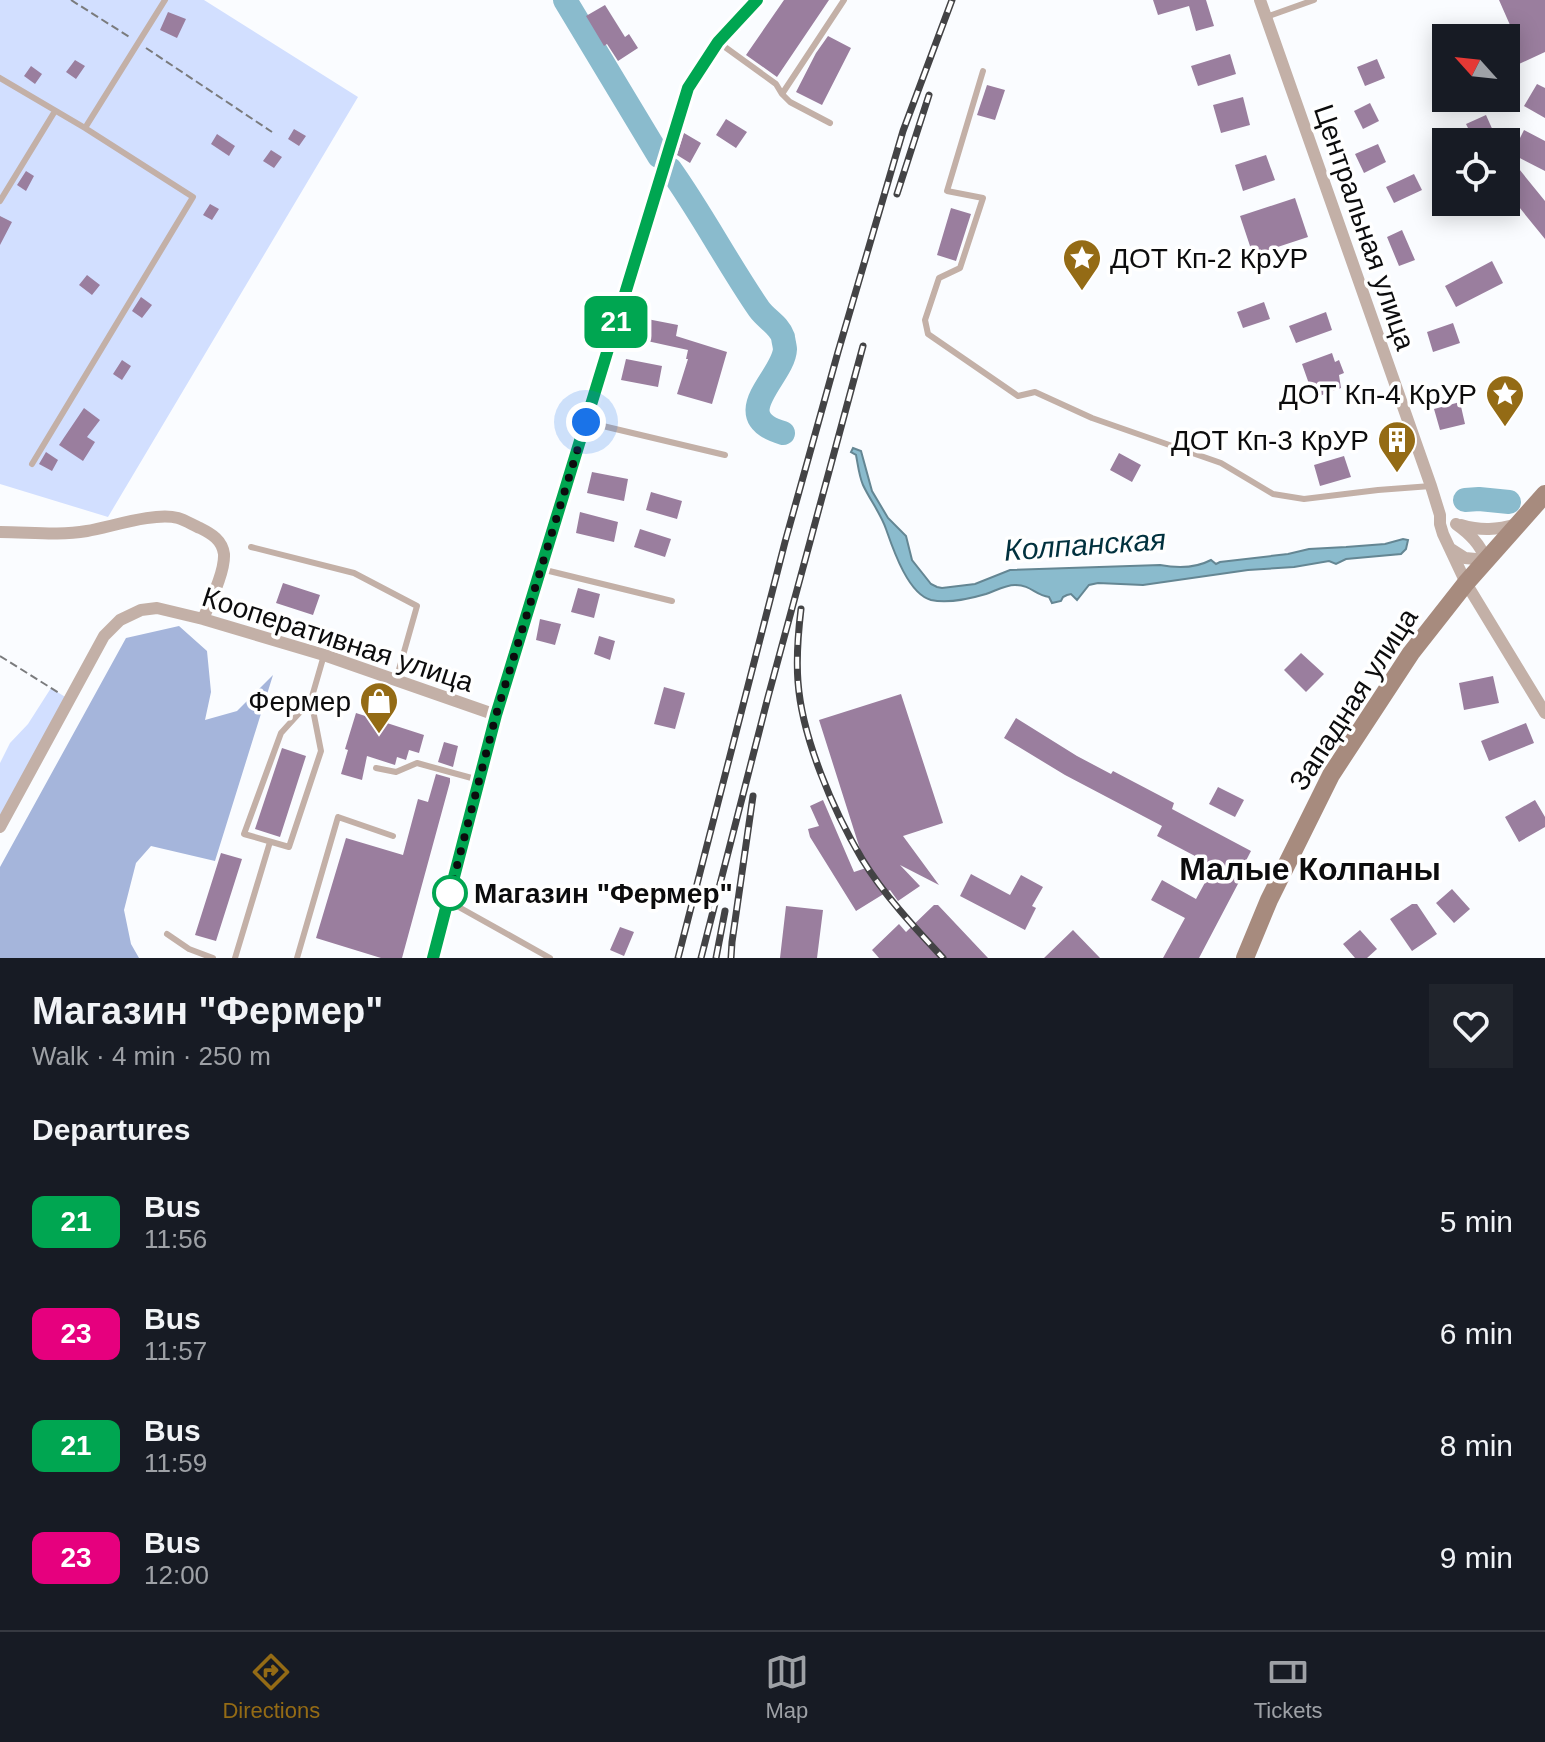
<!DOCTYPE html>
<meta charset="utf-8">
<style>
body{margin:0;font-family:Helvetica,sans-serif;background:#20242c;color:#f1f3f6;height:100vh;display:flex;flex-direction:column;font-size:30px;white-space:nowrap}
*{box-sizing:border-box;margin:0}
p{font-size:26px;color:#9ea1a6}
.icon{flex:none;width:44px;height:44px;fill:none;stroke:currentColor;stroke-width:2;stroke-linecap:round;stroke-linejoin:round}
.map{position:relative;height:958px;overflow:hidden}
.sheet{display:flex;flex-direction:column;background:#171b24;flex:1}
.sheet>*{flex:none}
.badge{padding:0 16px;border-radius:12px;font-size:28px;line-height:52px}
.needle{width:52px;rotate:297deg}
.fabs{position:absolute;left:1432px;top:24px;display:grid;gap:16px}
.fabs a{display:grid;place-items:center;width:88px;height:88px;border-radius:0px;background:#171b24;box-shadow:0 4px 20px #0003;font-size:40px}
.you{position:absolute;width:40px;height:40px;margin:-20px;border:6px solid #fff;border-radius:50%;background:#1a73e8;box-shadow:0 0 0 12px #1a73e833}
.map>.badge{position:absolute;translate:-50% -50%;box-shadow:0 0 0 4px #fff}
h2{padding:0 32px;font-size:30px;line-height:72px}
.round{display:grid;place-items:center;flex:none;width:84px;height:84px;border-radius:0px;background:#20242c}
.summary{display:flex;align-items:center;justify-content:space-between;height:136px;padding:0 32px}
h1{font-size:38px;font-weight:700;line-height:60px}
ul{padding:0;list-style:none}
li{display:flex;align-items:center;gap:24px;height:112px;padding:0 32px}
li div{flex:1}
li b{display:block;font-size:30px}
li em{font-style:normal}
li .badge{min-width:88px;font-weight:700;text-align:center}
.menu{display:flex;justify-content:space-around;align-items:center;height:112px;border-top:2px solid #363941;background:#171b24;font-size:22px;color:#9ea1a6}
.menu a{display:grid;justify-items:center;gap:4px}
.menu .current{color:#946b15}
.map>svg:first-child{display:block}
.green{fill:#d2dfff}
.forest{fill:#a5b5db}
.water{fill:#8abbcd;stroke:#648693;stroke-width:2}
.lines{fill:none;stroke-linecap:round;stroke-linejoin:round}
.stream{stroke:#648693;stroke-width:4}
.river{stroke:#8abbcd;stroke-width:24}
.building{fill:#9a7e9e}
.path{stroke:#7a7b7d;stroke-width:2;stroke-dasharray:8 4;stroke-linecap:butt}
.service{stroke:#c3b0a7;stroke-width:6}
.minor{stroke:#c3b0a7;stroke-width:12}
.secondary{stroke:#a78b7e;stroke-width:18}
.rail-casing{stroke:#434345;stroke-width:7}
.rail{stroke:#fff;stroke-width:4;stroke-dasharray:12;stroke-linecap:butt}
.line-casing{stroke:#fff;stroke-width:18}
.line{stroke:#00a651;stroke-width:12}
.walk{stroke:#0c0c0d;stroke-width:8;stroke-dasharray:0 14.4}
.stop-dot{fill:#fff;stroke:#00a651;stroke-width:4}
.labels{text-anchor:middle;stroke-width:7;stroke-linejoin:round;paint-order:stroke}
.street-label{font-size:28px;fill:#0c0c0d;stroke:#fff}
.poi-label{font-size:28px;fill:#0c0c0d;stroke:#fff;text-anchor:end}
.stop-label{font-size:28px;font-weight:bold;fill:#0c0c0d;stroke:#fff;text-anchor:start}
.water-label{font-size:30px;font-style:italic;fill:#01313e;stroke:#fff}
.quarter-label{font-size:32px;font-weight:bold;fill:#0c0c0d;stroke:#fff}
</style>
<div class="map">
<svg width="1545" height="958" viewBox="0 0 1545 958">
<rect width="100%" height="100%" fill="#fafcff"/>
<path class="green" d="M 0,0 L 204,0 L 358,97 L 108,517 L 0,484 Z
M 51,688 L 70,700 L 0,827 L 0,763 L 10,743 L 28,724 Z"/>
<path class="forest" d="M 179,626 L 207,651 L 211,692 L 205,720 L 237,711 L 273,675 L 215,861 L 151,846 L 136,863 L 124,910 L 131,944 L 139,958 L 0,958 L 0,867 L 126,638 Z"/>
<path class="water" d="M 853,448 L 861,451 L 872,491 L 888,518 L 906,536 L 912,560 L 931,584 L 937,587 L 942,588 L 975,584 L 1010,570 L 1160,565 C 1176,568 1196,568 1211,560 L 1216,564 L 1220,562 L 1288,554 L 1309,549 L 1346,547 L 1385,544 L 1403,539 L 1408,540 L 1406,549 L 1401,554 L 1346,559 L 1336,564 L 1329,561 L 1294,567 L 1248,570 L 1143,585 L 1098,583 L 1089,585 L 1077,600 L 1071,594 L 1067,595 L 1063,597 L 1061,601 L 1052,603 L 1049,597 C 1035,595 1031,585 1015,585 C 1005,585 995,591 986,594 C 969,599 948,604 931,600 C 908,594 893,549 886,529 C 881,514 870,500 863,485 C 859,476 858,465 856,455 L 851,452 Z
M 1483,489 L 1505,497 L 1509,502 C 1497,513 1481,509 1467,505 L 1465,497 L 1474,491 Z"/>
<g class="lines">
<path class="stream" d="M 659,156 L 670,169"/>
<path class="river" d="M 565,0 L 659,156
M 670,169 C 702,214 728,264 759,309 C 766,319 779,325 783,337 C 783,339 785,347 785,349 C 784,377 725,416 783,433
M 1465,500 L 1479,499 L 1509,502"/>
</g>
<path class="building" d="M 784,0 L 829,0 L 777,77 L 746,55 Z
M 1153,0 L 1206,0 L 1214,26 L 1196,31 L 1189,6 L 1158,15 Z
M 1499,0 L 1545,0 L 1545,52 L 1506,70 L 1506,38 L 1481,38 L 1510,25 Z
M 605,5 L 625,37 L 629,34 L 638,48 L 618,61 L 607,44 L 604,46 L 586,16 Z
M 168,12 L 186,19 L 177,38 L 160,30 Z
M 828,36 L 851,48 L 822,105 L 796,92 L 816,53 Z
M 1230,54 L 1236,74 L 1198,86 L 1191,66 Z
M 1377,59 L 1385,78 L 1365,86 L 1357,67 Z
M 75,60 L 85,66 L 76,79 L 66,72 Z
M 31,66 L 42,74 L 35,84 L 24,76 Z
M 1537,84 L 1545,88 L 1545,118 L 1524,106 Z
M 987,85 L 1005,90 L 995,120 L 977,115 Z
M 1243,97 L 1250,125 L 1221,133 L 1213,105 Z
M 1370,103 L 1379,121 L 1363,129 L 1354,111 Z
M 1486,115 L 1498,142 L 1475,142 L 1466,124 Z
M 726,119 L 747,132 L 736,148 L 716,135 Z
M 294,129 L 306,136 L 299,146 L 288,139 Z
M 1524,130 L 1545,141 L 1545,171 L 1512,154 Z
M 684,133 L 701,143 L 690,163 L 677,155 Z
M 217,134 L 235,146 L 229,156 L 211,144 Z
M 1378,144 L 1386,162 L 1364,173 L 1355,154 Z
M 271,150 L 282,157 L 274,168 L 263,161 Z
M 1506,153 L 1545,201 L 1545,239 L 1506,191 Z
M 1266,155 L 1275,180 L 1243,191 L 1235,165 Z
M 26,171 L 34,176 L 26,191 L 17,185 Z
M 1414,174 L 1422,190 L 1394,203 L 1386,187 Z
M 1295,198 L 1308,237 L 1253,255 L 1240,216 Z
M 210,204 L 219,209 L 212,220 L 203,215 Z
M 951,208 L 971,214 L 956,261 L 937,255 Z
M 0,216 L 12,222 L 0,245 Z
M 1402,230 L 1415,260 L 1399,266 L 1387,237 Z
M 1492,261 L 1503,283 L 1456,307 L 1445,286 Z
M 87,275 L 100,285 L 92,295 L 79,285 Z
M 141,297 L 152,305 L 142,318 L 132,311 Z
M 1264,302 L 1270,319 L 1243,328 L 1237,312 Z
M 1326,312 L 1332,330 L 1296,343 L 1289,326 Z
M 642,318 L 678,325 L 676,336 L 727,352 L 712,404 L 677,394 L 688,359 L 686,359 L 688,350 L 638,339 Z
M 1453,323 L 1460,343 L 1433,352 L 1427,332 Z
M 1332,353 L 1335,362 L 1339,360 L 1344,373 L 1339,375 L 1341,388 L 1314,398 L 1302,364 Z
M 626,359 L 662,366 L 658,387 L 621,380 Z
M 122,360 L 131,366 L 122,380 L 113,374 Z
M 1460,402 L 1465,424 L 1440,430 L 1434,409 Z
M 84,408 L 100,420 L 87,437 L 95,442 L 83,461 L 59,445 Z
M 46,452 L 58,460 L 52,471 L 39,464 Z
M 1119,453 L 1141,465 L 1132,482 L 1110,470 Z
M 1344,456 L 1351,477 L 1320,486 L 1314,465 Z
M 592,472 L 628,479 L 624,501 L 587,493 Z
M 651,492 L 682,501 L 677,519 L 646,510 Z
M 580,512 L 618,522 L 614,542 L 576,533 Z
M 640,529 L 671,539 L 665,557 L 634,547 Z
M 283,583 L 320,595 L 313,615 L 276,603 Z
M 578,588 L 600,594 L 594,618 L 571,612 Z
M 540,619 L 561,624 L 555,645 L 536,640 Z
M 599,636 L 615,641 L 610,660 L 594,654 Z
M 1301,653 L 1324,674 L 1306,692 L 1284,670 Z
M 1493,676 L 1499,703 L 1464,710 L 1459,683 Z
M 664,687 L 685,693 L 675,729 L 654,724 Z
M 901,694 L 943,823 L 903,836 L 939,885 L 900,865 L 920,886 L 898,901 L 890,890 L 856,911 L 810,837 L 808,829 L 819,826 L 810,806 L 823,800 L 854,872 L 866,868 L 819,720 Z
M 356,713 L 424,735 L 419,753 L 409,750 L 406,760 L 397,757 L 395,765 L 367,756 L 362,780 L 341,774 L 348,750 L 345,749 Z
M 1016,718 L 1077,756 L 1111,774 L 1113,771 L 1174,803 L 1172,809 L 1251,851 L 1237,878 L 1240,880 L 1199,958 L 1163,958 L 1185,918 L 1151,900 L 1162,880 L 1196,899 L 1214,866 L 1157,836 L 1162,826 L 1065,775 L 1004,738 Z
M 1526,723 L 1534,743 L 1489,761 L 1481,741 Z
M 444,742 L 458,746 L 453,767 L 438,762 Z
M 282,748 L 306,756 L 280,837 L 255,829 Z
M 436,774 L 450,778 L 450,782 L 402,958 L 381,958 L 316,938 L 346,838 L 403,855 L 418,799 L 428,802 Z
M 1218,787 L 1244,800 L 1235,817 L 1209,804 Z
M 1535,800 L 1545,817 L 1545,827 L 1519,842 L 1505,817 Z
M 221,853 L 242,859 L 216,941 L 195,935 Z
M 971,874 L 1010,895 L 1021,875 L 1043,887 L 1032,906 L 1036,908 L 1025,930 L 960,896 Z
M 1452,889 L 1470,909 L 1454,923 L 1436,903 Z
M 1412,904 L 1417,904 L 1437,934 L 1412,951 L 1390,919 Z
M 934,905 L 938,905 L 988,958 L 879,958 L 872,950 L 899,924 L 906,932 Z
M 786,906 L 823,910 L 817,958 L 780,958 Z
M 620,927 L 634,932 L 624,956 L 610,950 Z
M 1073,930 L 1100,958 L 1044,958 Z
M 1360,930 L 1377,949 L 1367,958 L 1355,958 L 1343,944 Z"/>
<g class="lines">
<path class="path" d="M 71,0 L 131,38
M 146,48 L 272,132
M 0,656 L 59,693"/>
<path class="service" d="M 1266,17 L 1314,0
M 718,42 L 776,84 L 782,94 L 844,0
M 983,71 L 947,191 L 983,198 L 960,268 L 939,278 L 925,320 L 928,334 L 1018,396 L 1035,392 L 1092,418 L 1221,463 L 1273,494 L 1304,499 L 1378,490 L 1431,486
M 0,78 L 85,128 L 193,197 L 32,464
M 782,94 L 790,102 L 830,123
M 85,128 L 165,0
M 0,201 L 55,111
M 586,422 L 725,455
M 251,547 L 354,573 L 417,606 L 396,680
M 541,569 L 672,601
M 311,700 L 321,751 L 289,847 L 244,834 L 281,733 L 311,700 L 324,655
M 376,768 L 396,772 L 417,763 L 479,780
M 448,901 L 550,958
M 167,934 L 189,949 L 213,958
M 235,958 L 270,842
M 297,958 L 338,817 L 393,836
M 433,958 L 496,715"/>
<path class="minor" d="M 1260,0 L 1431,486 L 1440,515 L 1440,524 L 1443,534 L 1466,583 L 1545,713
M 1461,525 C 1481,531 1497,530 1517,524
M 0,532 C 29,532 58,536 87,531 C 111,527 154,512 178,518 C 185,520 193,525 200,528 C 212,534 222,540 224,554 C 225,572 210,602 203,619
M 1451,549 L 1465,558 L 1486,560 C 1480,544 1470,534 1456,524
M 0,827 L 104,636 L 120,620 L 141,610 L 157,608 L 203,619 L 324,655 L 496,715 L 688,88 L 718,42 L 757,0"/>
<path class="secondary" d="M 1245,958 L 1269,900 L 1331,775 L 1411,653 L 1466,583 L 1545,494"/>
<defs>
<path id="rail" d="M 897,194 L 929,95
M 801,609 C 798,634 796,657 798,682 C 802,738 833,810 862,859 C 884,895 914,927 943,958
M 678,958 L 785,542 L 838,352 L 903,131 L 952,0
M 701,958 L 768,697 L 863,346
M 716,958 L 725,911
M 731,958 L 732,942 L 753,796"/>
</defs>
<use href="#rail" class="rail-casing"/>
<use href="#rail" class="rail"/>
</g>
<g class="lines">
<defs>
<path id="line" d="M 433,958 L 496,715 L 688,88 L 718,42 L 757,0"/>
</defs>
<use href="#line" class="line-casing"/>
<use href="#line" class="line"/>
<path class="walk" d="M 450,893 L 496,715 L 586,422"/>
</g>
<defs>
<symbol id="sight-pin" viewBox="-11 -11 22 30"><path d="M0 17L-7.5 6A9.5 9.5 0 1 1 7.5 6Z" fill="#946b15" stroke="#fff"/><path d="M0-6L1.8-2.2L6-1.7L2.9 1.2L3.7 5.4L0 3.3L-3.7 5.4L-2.9 1.2L-6-1.7L-1.8-2.2Z" fill="#fff"/></symbol>
<symbol id="building-pin" viewBox="-11 -11 22 30"><path d="M0 17L-7.5 6A9.5 9.5 0 1 1 7.5 6Z" fill="#946b15" stroke="#fff"/><path d="M-4-6H4V6H1V3H-1V6H-4ZM-2.5-4.3h1.7v1.8h-1.7ZM.8-4.3h1.7v1.8H.8ZM-2.5-1h1.7V.8h-1.7ZM.8-1h1.7V.8H.8Z" fill="#fff"/></symbol>
<symbol id="shop-pin" viewBox="-11 -11 22 30"><path d="M0 17L-7.5 6A9.5 9.5 0 1 1 7.5 6Z" fill="#946b15" stroke="#fff"/><path d="M-5-2.5h2.3a2.7 3.5 0 0 1 5.4 0H5L5.5 6h-11ZM-1.5-2.5h3a1.5 2.3 0 0 0-3 0Z" fill="#fff"/></symbol>
</defs>
<g fill-rule="evenodd">
<use href="#sight-pin" x="1060" y="236" width="44" height="60"/>
<use href="#sight-pin" x="1483" y="372" width="44" height="60"/>
<use href="#building-pin" x="1375" y="418" width="44" height="60"/>
<use href="#shop-pin" x="357" y="679" width="44" height="60"/>
</g>
<circle class="stop-dot" cx="450" cy="893" r="16"/>
<g class="labels">
<g class="street-label">
<text transform="translate(1365 227) rotate(71)" y="10">Центральная улица</text>
<text transform="translate(338 639) rotate(18)" y="10">Кооперативная улица</text>
<text transform="translate(1353 699) rotate(-57)" y="10">Западная улица</text>
</g>
<g class="poi-label">
<text x="1110" y="268" text-anchor="start">ДОТ Кп-2 КрУР</text>
<text x="1477" y="404">ДОТ Кп-4 КрУР</text>
<text x="1369" y="450">ДОТ Кп-3 КрУР</text>
<text x="351" y="711">Фермер</text>
</g>
<g class="stop-label">
<text x="474" y="903">Магазин "Фермер"</text>
</g>
<g class="water-label">
<text transform="translate(1085 545) rotate(-4)" y="10">Колпанская</text>
</g>
<g class="quarter-label">
<text x="1310" y="880">Малые Колпаны</text>
</g>
</g>
</svg>
<div class="fabs">
<a><svg class="needle" viewBox="-14 -14 28 28"><path d="M0-13l5 13h-10z" fill="#e53935"/><path d="M0 13l5-13h-10z" fill="#9ea1a6"/></svg></a>
<a><svg class="icon" aria-label="locate" viewBox="0 0 24 24"><circle cx="12" cy="12" r="6"/><path d="M12 2v4M12 18v4M2 12h4M18 12h4"/></svg></a>
</div>
<div class="you" style="left:586px;top:422px"></div>
<b class="badge" style="left:616px;top:322px;background:#00a651;color:#fff">21</b>
</div>
<section class="sheet">
<div class="summary"><div><h1>Магазин &quot;Фермер&quot;</h1><p>Walk · 4 min · 250 m</p></div><a class="round"><svg class="icon" aria-label="heart" viewBox="0 0 24 24"><path d="M12 20l-8-8c-3-5 5-10 8-4 3-6 11-1 8 4z"/></svg></a></div>
<h2>Departures</h2>
<ul>
<li><span class="badge" style="background:#00a651;color:#fff">21</span><div><b>Bus</b><p>11:56</p></div><em>5 min</em></li>
<li><span class="badge" style="background:#e6007e;color:#fff">23</span><div><b>Bus</b><p>11:57</p></div><em>6 min</em></li>
<li><span class="badge" style="background:#00a651;color:#fff">21</span><div><b>Bus</b><p>11:59</p></div><em>8 min</em></li>
<li><span class="badge" style="background:#e6007e;color:#fff">23</span><div><b>Bus</b><p>12:00</p></div><em>9 min</em></li>
</ul>
</section>
<nav class="menu">
<a class="current"><svg class="icon" aria-label="directions" viewBox="0 0 24 24"><path d="M12 3l9 9-9 9-9-9zM9 14v-3h6M13 9l2 2-2 2"/></svg>Directions</a>
<a><svg class="icon" aria-label="map" viewBox="0 0 24 24"><path d="M3 6l6-2 6 2 6-2v14l-6 2-6-2-6 2zM9 4v14M15 6v14"/></svg>Map</a>
<a><svg class="icon" aria-label="tickets" viewBox="0 0 24 24"><path d="M3 7h18v10H3zM15 7v10"/></svg>Tickets</a>
</nav>
